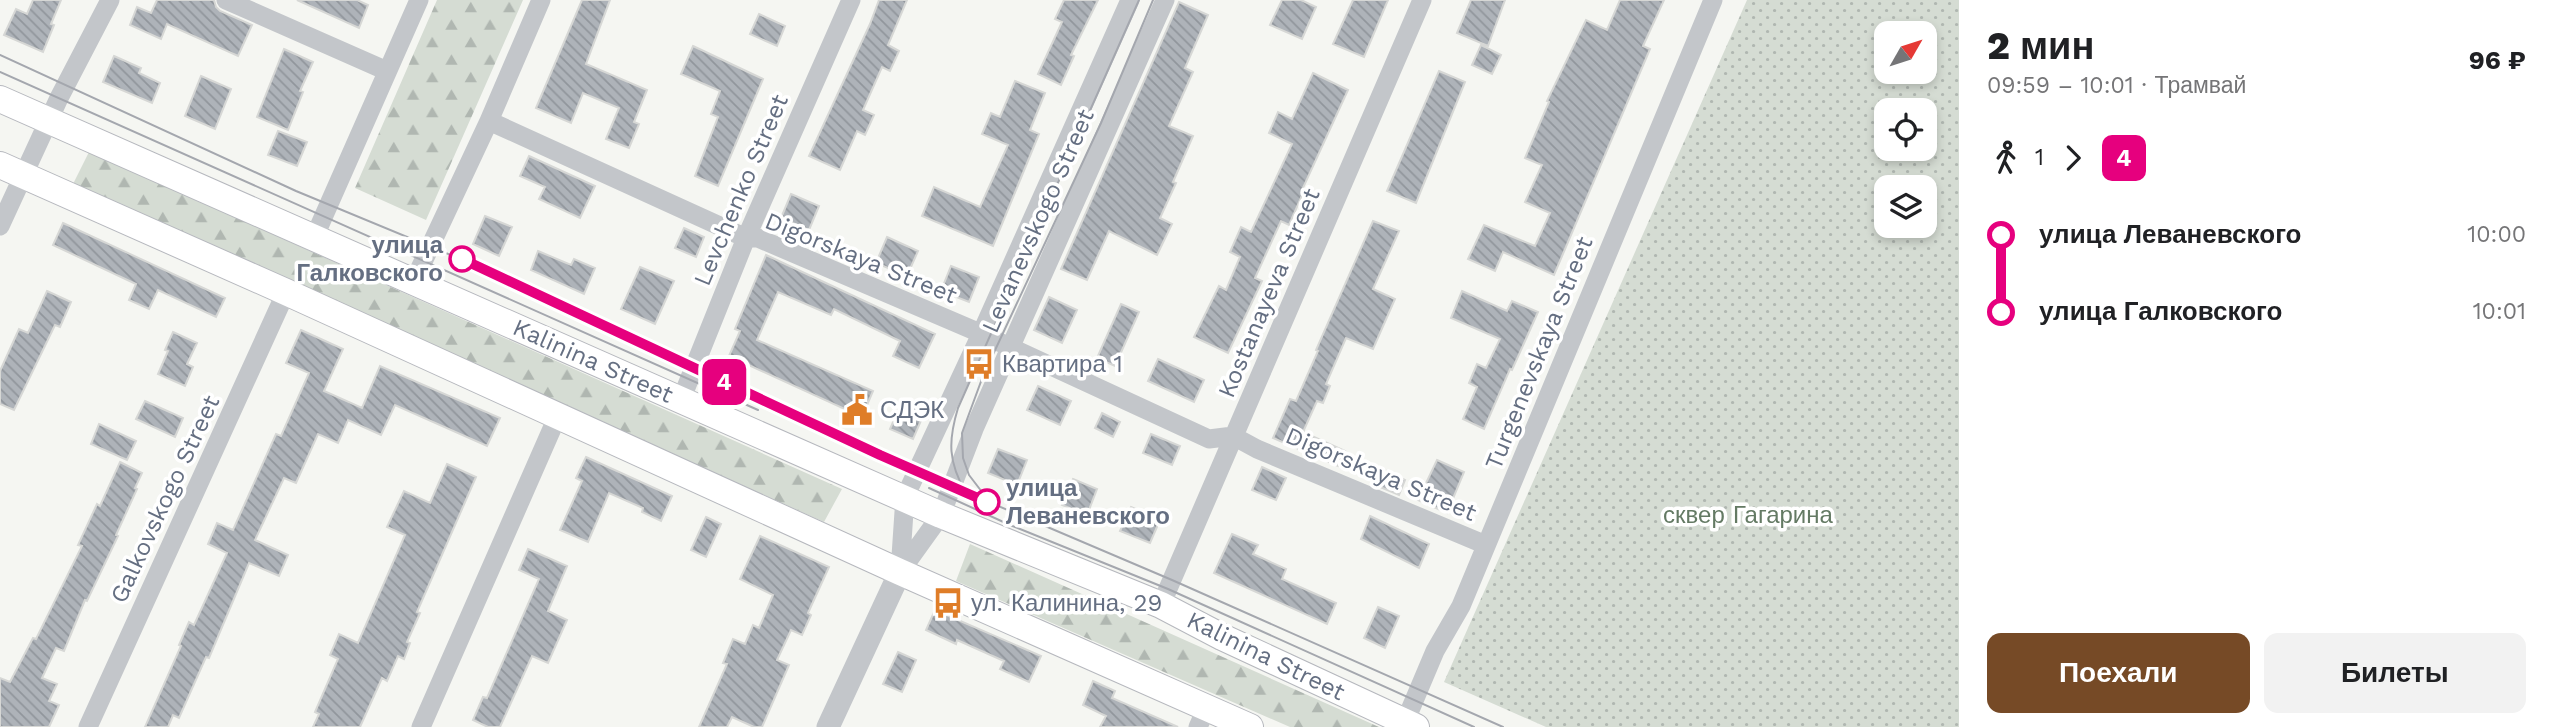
<!DOCTYPE html>
<html lang="ru">
<meta charset="utf-8">
<style>
body{margin:0;font-family:"Work Sans",sans-serif;background:#f2f2f2;color:#202124;height:100vh;display:flex;flex-direction:column;font-size:26px;white-space:nowrap}
*{box-sizing:border-box;margin:0}
p{font-size:23px;color:#757577}
.icon{flex:none;width:38px;height:38px;fill:none;stroke:currentColor;stroke-width:2;stroke-linecap:round;stroke-linejoin:round}
.map{position:relative;flex:1;overflow:hidden}
.details{display:flex;flex-direction:column;background:#fff;width:595px}
.details>*{flex:none}
.badge{padding:0 14px;border-radius:10px;font-size:24px;line-height:46px}
.needle{width:46px;rotate:51deg}
.controls{position:absolute;left:1874px;top:21px;display:grid;gap:14px}
.controls a{display:grid;place-items:center;width:63px;height:63px;border-radius:14px;background:#fff;box-shadow:0 4px 10px #0003;font-size:35px}
.map>.badge{position:absolute;translate:-50% -50%;box-shadow:0 0 0 4px #fff}
.legs{display:flex;align-items:center;gap:10px;height:77px;padding:0 28px;font-size:23px}
.legs p{margin-inline-start:auto}
.headline{display:flex;align-items:center;justify-content:space-between;height:119px;padding:0 28px}
h1{font-size:38px;font-weight:800;line-height:52px}
.cta{display:flex;gap:14px;margin-top:auto;padding:14px 28px}
.cta a{flex:1;height:80px;border-radius:14px;background:#764a26;color:#fff;font-size:28px;font-weight:800;line-height:80px;text-align:center}
.cta a+a{background:#f2f2f2;color:#202124}
ul{padding:0 28px;list-style:none}
li{display:flex;align-items:center;gap:24px;height:77px;font-size:26px}
li i{display:grid;place-items:center;width:10px;height:100%;margin:0 9px;background:currentColor}
li i::after{content:'';width:18px;height:18px;margin:-9px;border:5px solid;border-radius:50%;background:#fff}
li p{margin-inline-start:auto}
li:first-child i{background:linear-gradient(#0000 50%,currentColor 0)}
li:last-child i{background:linear-gradient(currentColor 50%,#0000 0)}
main{display:flex;flex:1;min-height:0}
.map>svg:first-child{display:block}
.forest{fill:url(#forest-firs)}
.park{fill:url(#park-dots);fill-rule:evenodd}
.building{fill:url(#building-back-hatch);stroke:#d6d7d5;stroke-width:2}
.lines{fill:none;stroke-linecap:round;stroke-linejoin:round}
.secondary-casing{stroke:#b6b8be;stroke-width:28}
.minor{stroke:#c3c6ca;stroke-width:19}
.tertiary{stroke:#c3c6ca;stroke-width:23}
.secondary{stroke:#fff;stroke-width:26}
.tram{stroke:#a4a7ae;stroke-width:2}
.line-1-casing{stroke:#fff;stroke-width:16}
.line-1{stroke:#e6007e;stroke-width:10}
.stop-1-dot{fill:#fff;stroke:#e6007e;stroke-width:3.5}
.labels{text-anchor:middle;stroke-width:7;stroke-linejoin:round;paint-order:stroke}
.street-label{font-size:24px;fill:#656f82;stroke:#fff}
.stop-label{font-size:24px;font-weight:bold;fill:#656f82;stroke:#fff;text-anchor:end}
.poi-label{font-size:24px;fill:#656f82;stroke:#fff;text-anchor:start}
.park-label{font-size:24px;fill:#647a64;stroke:#fff}
</style>
<main>
<div class="map">
<svg width="1959" height="727" viewBox="0 0 1959 727">
<defs>
<pattern id="forest-firs" width="22" height="20" patternUnits="userSpaceOnUse" patternTransform="scale(1.75)"><rect width="22" height="20" fill="#d5dcd3"/><path d="M5 1l3.5 6h-7zM16 11l3.5 6h-7z" fill="#b0b7b1"/></pattern>
<pattern id="park-dots" width="8" height="8" patternUnits="userSpaceOnUse" patternTransform="scale(1.75)"><rect width="8" height="8" fill="#d5dcd3"/><path d="M2 2h.1M6 6h.1" fill="none" stroke="#b0b7b1" stroke-width="1.8" stroke-linecap="round"/></pattern>
<pattern id="building-back-hatch" width="6" height="6" patternUnits="userSpaceOnUse" patternTransform="scale(1.75)"><rect width="6" height="6" fill="#aeb3b9"/><path d="M-1 5l2 2M0 0l6 6M5-1l2 2" fill="none" stroke="#91969c"/></pattern>
</defs>
<rect width="100%" height="100%" fill="#f5f6f2"/>
<path class="forest" d="M 437,0 L 523,0 L 426,220 L 355,188 Z
M 89,152 L 842,489 L 824,522 L 72,186 Z
M 970,544 L 1379,727 L 1290,727 L 956,581 Z"/>
<path class="park" d="M 1747,0 L 1959,0 L 1959,727 L 1546,727 L 1444,682 ZM 1886,33 L 1925,33 L 1925,72 L 1886,72 ZM 1886,110 L 1925,110 L 1925,149 L 1886,149 ZM 1886,187 L 1925,187 L 1925,226 L 1886,226 Z"/>
<path class="building" d="M 33,0 L 61,0 L 51,24 L 54,25 L 43,52 L 4,35 L 16,9 L 27,14 Z
M 157,0 L 214,0 L 216,7 L 220,11 L 252,25 L 238,56 L 167,24 L 161,39 L 130,25 L 137,7 L 151,13 Z
M 297,0 L 357,0 L 368,5 L 359,28 Z
M 582,0 L 610,0 L 586,64 L 647,90 L 634,122 L 639,124 L 629,148 L 606,139 L 619,108 L 583,93 L 571,123 L 536,108 Z
M 879,0 L 907,0 L 888,45 L 899,51 L 890,71 L 882,67 L 863,110 L 874,115 L 865,135 L 857,131 L 840,170 L 809,156 L 870,24 Z
M 1064,0 L 1098,0 L 1071,55 L 1074,56 L 1061,85 L 1038,74 L 1062,22 L 1055,19 Z
M 1282,0 L 1301,0 L 1316,7 L 1302,39 L 1270,25 Z
M 1353,0 L 1388,0 L 1364,57 L 1333,44 Z
M 1471,0 L 1505,0 L 1488,46 L 1457,33 Z
M 1620,0 L 1664,0 L 1643,46 L 1650,49 L 1554,275 L 1503,252 L 1495,271 L 1468,259 L 1484,225 L 1535,246 L 1550,213 L 1525,202 L 1542,165 L 1525,158 L 1549,102 L 1547,101 L 1586,20 L 1607,30 Z
M 1179,2 L 1208,15 L 1185,68 L 1193,72 L 1169,126 L 1193,136 L 1173,182 L 1176,183 L 1160,218 L 1172,224 L 1157,255 L 1109,231 L 1087,280 L 1061,269 Z
M 759,14 L 785,26 L 777,46 L 750,34 Z
M 1481,45 L 1501,55 L 1492,74 L 1472,65 Z
M 693,46 L 763,79 L 718,186 L 695,176 L 718,117 L 711,114 L 720,91 L 681,74 Z
M 284,49 L 313,62 L 300,91 L 303,92 L 288,130 L 257,117 Z
M 114,56 L 141,68 L 139,73 L 160,83 L 152,103 L 103,82 Z
M 1439,71 L 1465,82 L 1416,203 L 1387,191 Z
M 1313,73 L 1348,90 L 1302,190 L 1304,191 L 1289,225 L 1281,221 L 1255,278 L 1262,281 L 1228,353 L 1194,337 L 1219,286 L 1226,290 L 1240,257 L 1230,252 L 1241,227 L 1251,232 L 1292,144 L 1269,133 L 1278,112 L 1292,119 Z
M 201,76 L 231,89 L 215,129 L 185,116 Z
M 1015,81 L 1045,93 L 1030,130 L 1039,134 L 993,246 L 922,216 L 934,187 L 980,207 L 1008,145 L 982,134 L 991,113 L 1000,117 Z
M 278,131 L 307,142 L 297,166 L 268,155 Z
M 529,156 L 595,186 L 580,218 L 539,199 L 545,187 L 520,176 Z
M 791,194 L 819,206 L 809,230 L 781,218 Z
M 485,216 L 512,227 L 499,256 L 473,244 Z
M 1373,221 L 1399,231 L 1373,289 L 1395,299 L 1373,349 L 1346,338 L 1326,384 L 1330,386 L 1323,403 L 1317,401 L 1303,432 L 1345,451 L 1338,466 L 1273,438 L 1290,399 L 1296,401 L 1318,351 L 1316,350 Z
M 63,223 L 225,298 L 216,317 L 158,290 L 149,309 L 129,300 L 136,284 L 53,245 Z
M 684,228 L 704,237 L 696,257 L 675,248 Z
M 887,237 L 918,251 L 907,276 L 876,263 Z
M 538,251 L 571,265 L 574,259 L 595,268 L 584,294 L 531,270 Z
M 766,255 L 935,334 L 919,368 L 893,356 L 900,341 L 834,309 L 831,315 L 778,292 L 757,340 L 873,391 L 862,417 L 729,356 L 740,331 L 735,329 Z
M 951,266 L 979,277 L 969,302 L 941,291 Z
M 640,267 L 674,281 L 655,324 L 621,309 Z
M 47,291 L 71,302 L 60,327 L 55,325 L 14,410 L 0,404 L 0,371 L 19,329 L 28,333 Z
M 1462,291 L 1507,311 L 1512,301 L 1538,312 L 1512,370 L 1510,369 L 1484,429 L 1463,419 L 1477,387 L 1469,383 L 1477,364 L 1486,368 L 1500,339 L 1451,318 Z
M 1049,297 L 1077,310 L 1062,343 L 1034,330 Z
M 1121,304 L 1139,312 L 1115,366 L 1097,358 Z
M 301,330 L 343,349 L 324,391 L 362,408 L 380,366 L 500,418 L 487,446 L 395,405 L 381,435 L 348,420 L 338,443 L 318,434 L 296,483 L 284,478 L 255,540 L 288,555 L 279,576 L 249,563 L 209,658 L 206,657 L 179,718 L 173,715 L 168,727 L 145,727 L 181,646 L 179,645 L 189,622 L 194,625 L 227,553 L 208,544 L 217,523 L 233,530 L 276,434 L 281,436 L 309,373 L 286,363 Z
M 173,332 L 197,343 L 187,364 L 193,367 L 185,386 L 158,374 L 168,351 L 165,350 Z
M 1158,359 L 1204,380 L 1194,402 L 1148,381 Z
M 1038,386 L 1071,401 L 1060,425 L 1027,410 Z
M 903,399 L 926,409 L 913,439 L 890,429 Z
M 145,401 L 183,418 L 175,437 L 136,419 Z
M 1102,413 L 1120,422 L 1113,437 L 1095,428 Z
M 99,424 L 136,441 L 127,460 L 91,444 Z
M 1151,434 L 1180,446 L 1172,465 L 1143,453 Z
M 998,449 L 1027,460 L 1017,485 L 988,473 Z
M 586,457 L 672,496 L 661,521 L 642,512 L 643,508 L 609,493 L 588,542 L 560,530 L 582,481 L 576,478 Z
M 1437,460 L 1464,472 L 1447,513 L 1418,500 Z
M 120,462 L 142,473 L 135,488 L 137,489 L 116,535 L 118,536 L 87,601 L 85,600 L 64,651 L 56,648 L 42,678 L 57,684 L 49,701 L 59,705 L 49,727 L 0,727 L 0,678 L 10,682 L 33,638 L 36,639 L 82,546 L 78,545 L 97,504 L 100,506 Z
M 447,464 L 476,477 L 417,612 L 420,613 L 407,642 L 410,643 L 404,659 L 398,656 L 387,681 L 382,678 L 360,727 L 313,727 L 319,714 L 315,712 L 338,659 L 330,655 L 339,634 L 358,643 L 405,535 L 387,527 L 404,491 L 430,503 Z
M 1262,467 L 1286,478 L 1276,500 L 1252,490 Z
M 1387,471 L 1405,480 L 1399,495 L 1380,487 Z
M 1073,479 L 1097,489 L 1087,515 L 1062,505 Z
M 1131,507 L 1160,520 L 1150,543 L 1120,531 Z
M 1370,516 L 1429,544 L 1419,568 L 1361,539 Z
M 706,517 L 721,524 L 706,557 L 691,550 Z
M 1232,534 L 1258,545 L 1253,554 L 1286,569 L 1282,579 L 1336,603 L 1327,624 L 1214,573 Z
M 760,536 L 829,567 L 808,613 L 811,615 L 802,635 L 791,630 L 777,660 L 789,665 L 762,727 L 754,727 L 732,717 L 727,727 L 699,727 L 727,664 L 723,663 L 733,639 L 745,644 L 753,625 L 759,628 L 773,595 L 740,579 Z
M 528,549 L 567,566 L 548,611 L 567,620 L 548,663 L 532,656 L 500,727 L 488,727 L 473,720 L 483,697 L 487,698 L 539,579 L 519,570 Z
M 1378,607 L 1399,616 L 1385,648 L 1364,638 Z
M 935,610 L 1041,656 L 1029,682 L 1000,669 L 1004,661 L 957,640 L 956,644 L 926,630 Z
M 898,652 L 916,660 L 902,692 L 883,684 Z
M 1093,681 L 1115,691 L 1112,698 L 1178,727 L 1100,727 L 1106,716 L 1083,705 Z"/>
<g class="lines">
<defs>
<path id="secondary" d="M 0,99 L 941,515 L 1161,605 L 1222,637 L 1416,727
M 0,165 L 286,292 L 900,572 L 1250,727"/>
</defs>
<use href="#secondary" class="secondary-casing"/>
<path class="minor" d="M 226,0 L 387,71
M 489,121 L 746,238 L 758,238 L 973,330 L 1209,439 L 1233,436 L 1257,449 L 1486,545
M 0,226 L 59,98 L 110,0
M 314,238 L 419,0
M 414,281 L 489,121 L 541,0
M 681,400 L 746,238 L 851,0
M 900,571 L 905,497 L 981,334 L 1130,0
M 900,572 L 941,515 L 974,429 L 1165,0
M 1161,605 L 1422,0
M 1405,722 L 1435,651 L 1461,606 L 1713,0
M 88,727 L 286,292
M 421,727 L 558,415
M 1198,727 L 1206,709"/>
<path class="tertiary" d="M 828,727 L 900,572"/>
<use href="#secondary" class="secondary"/>
<path class="tram" d="M 0,55 L 296,191 L 458,258 L 916,471 L 1172,580 L 1503,727
M 0,72 L 758,410
M 929,488 L 1010,525 L 1168,589 L 1474,727
M 966,493 C 948,462 948,441 958,408 L 1139,0
M 991,498 L 982,492 L 969,475 L 963,458 L 962,433 L 983,376 L 1101,123 L 1153,0"/>
</g>
<g class="lines">
<defs>
<path id="line-1" d="M 462,259 L 880,455 L 987,502"/>
</defs>
<use href="#line-1" class="line-1-casing"/>
<use href="#line-1" class="line-1"/>
</g>
<defs>
<symbol id="bus-bare" viewBox="-9 -9 18 18"><path d="M-5-6H5V4H4V6H2V4H-2V6H-4V4H-5ZM-3.5-4V0h7V-4ZM-3.5 1.2v1.5H-2V1.2ZM2 1.2v1.5H3.5V1.2Z" fill="#df7d28" stroke="#fff" stroke-width="2.5" paint-order="stroke"/></symbol>
<symbol id="civic-bare" viewBox="-9 -9 18 18"><path d="M-.6-6.5H3V-4.5H.6V-3L4-1V1h2V6H-6V1h2V-1L-.6-3ZM-1.2 2.5V6h2.4V2.5Z" fill="#df7d28" stroke="#fff" stroke-width="2.5" paint-order="stroke"/></symbol>
</defs>
<g fill-rule="evenodd">
<use href="#bus-bare" x="957" y="342" width="44" height="44"/>
<use href="#civic-bare" x="835" y="388" width="44" height="44"/>
<use href="#bus-bare" x="926" y="581" width="44" height="44"/>
</g>
<g class="stop-1-dot">
<circle cx="462" cy="259" r="12"/>
<circle cx="987" cy="502" r="12"/>
</g>
<g class="labels">
<g class="street-label">
<text transform="translate(741 190) rotate(-67)" y="8">Levchenko Street</text>
<text transform="translate(1038 221) rotate(-66)" y="8">Levanevskogo Street</text>
<text transform="translate(861 258) rotate(22)" y="8">Digorskaya Street</text>
<text transform="translate(1269 293) rotate(-67)" y="8">Kostanayeva Street</text>
<text transform="translate(1539 353) rotate(-68)" y="8">Turgenevskaya Street</text>
<text transform="translate(593 361) rotate(24)" y="8">Kalinina Street</text>
<text transform="translate(1381 474) rotate(23)" y="8">Digorskaya Street</text>
<text transform="translate(165 499) rotate(-65)" y="8">Galkovskogo Street</text>
<text transform="translate(1266 656) rotate(26)" y="8">Kalinina Street</text>
</g>
<g class="stop-label">
<text x="443" y="253">улица<tspan x="443" dy="28">Галковского</tspan></text>
<text x="1006" y="496" text-anchor="start">улица<tspan x="1006" dy="28">Леваневского</tspan></text>
</g>
<g class="poi-label">
<text x="1002" y="372">Квартира 1</text>
<text x="880" y="418">СДЭК</text>
<text x="971" y="611">ул. Калинина, 29</text>
</g>
<g class="park-label">
<text x="1748" y="523">сквер Гагарина</text>
</g>
</g>
</svg>
<div class="controls">
<a><svg class="needle" viewBox="-14 -14 28 28"><path d="M0-13l5 13h-10z" fill="#e53935"/><path d="M0 13l5-13h-10z" fill="#757577"/></svg></a>
<a><svg class="icon" aria-label="locate" viewBox="0 0 24 24"><circle cx="12" cy="12" r="6"/><path d="M12 2v4M12 18v4M2 12h4M18 12h4"/></svg></a>
<a><svg class="icon" aria-label="layers" viewBox="0 0 24 24"><path d="M12 4l9 5-9 5-9-5zM3 14l9 5 9-5"/></svg></a>
</div>
<b class="badge" style="left:724px;top:382px;background:#e6007e;color:#fff">4</b>
</div>
<section class="details">
<div class="headline"><div><h1>2 мин</h1><p>09:59 – 10:01 · Трамвай</p></div><b>96 ₽</b></div>
<div class="legs"><svg class="icon" aria-label="walk" viewBox="0 0 24 24"><circle cx="13" cy="4" r="2"/><path d="M13 8l-2 6 4 7M11 14l-3 7M7 12l3-4h3l4 4"/></svg>1<svg class="icon" aria-label="forward" viewBox="0 0 24 24"><path d="M9 5l7 7-7 7"/></svg><b class="badge" style="background:#e6007e;color:#fff">4</b></div>
<ul>
<li><i style="color:#e6007e"></i><b>улица Леваневского</b><p>10:00</p></li>
<li><i style="color:#e6007e"></i><b>улица Галковского</b><p>10:01</p></li>
</ul>
<div class="cta"><a>Поехали</a><a>Билеты</a></div>
</section>
</main>
